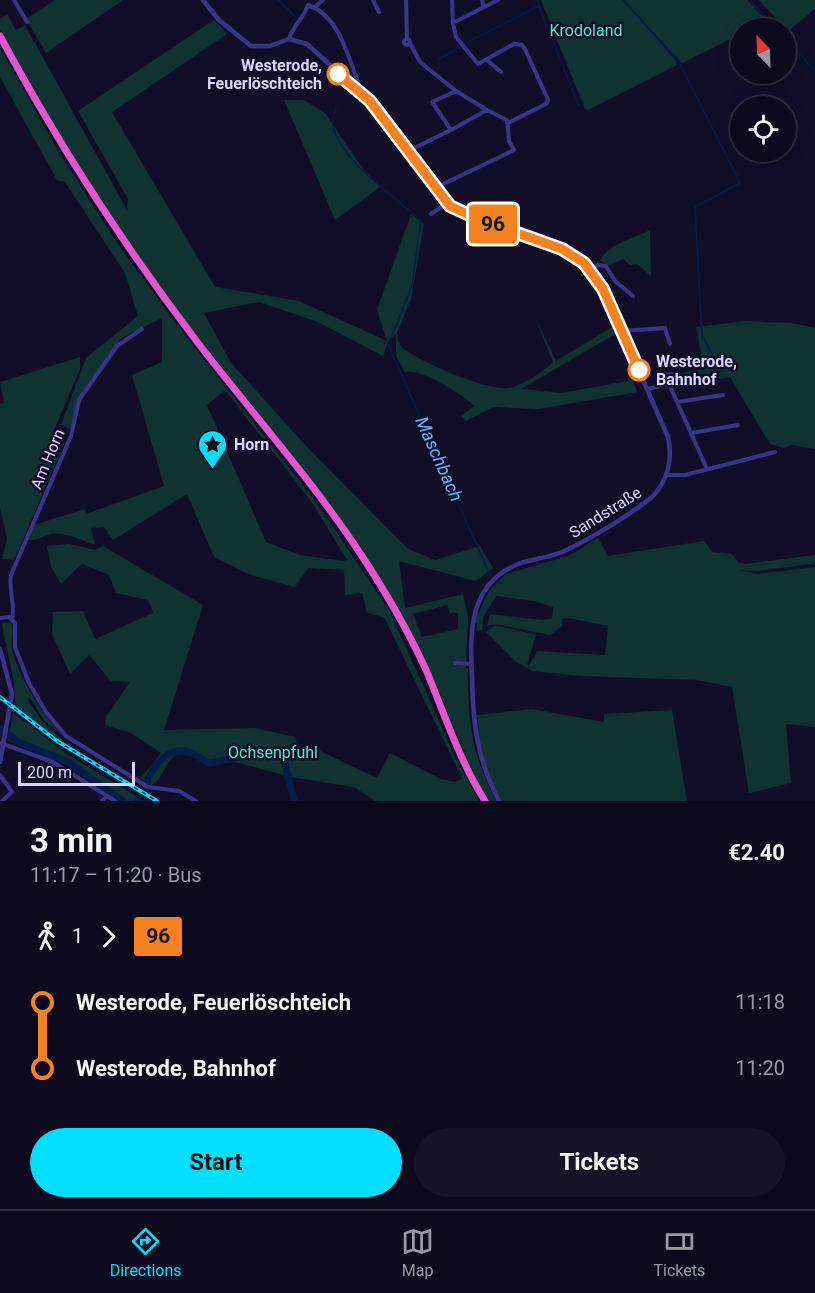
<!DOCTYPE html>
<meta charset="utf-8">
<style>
body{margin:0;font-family:Roboto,sans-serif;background:#171327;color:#f1f3f6;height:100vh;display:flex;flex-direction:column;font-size:22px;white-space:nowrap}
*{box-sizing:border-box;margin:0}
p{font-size:20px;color:#9b9aa4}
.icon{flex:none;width:33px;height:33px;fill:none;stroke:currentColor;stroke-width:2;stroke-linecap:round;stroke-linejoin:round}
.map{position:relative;height:801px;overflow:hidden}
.drawer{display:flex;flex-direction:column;background:#0e0a1e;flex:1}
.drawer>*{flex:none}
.badge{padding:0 12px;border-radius:4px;font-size:21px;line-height:39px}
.needle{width:39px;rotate:337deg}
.tools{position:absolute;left:730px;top:18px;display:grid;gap:12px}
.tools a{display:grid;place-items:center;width:66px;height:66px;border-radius:50%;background:#0e0a1e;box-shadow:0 3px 15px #0003,0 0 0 2px #2e2b3c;font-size:30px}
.scale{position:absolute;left:18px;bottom:15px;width:117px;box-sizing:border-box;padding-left:6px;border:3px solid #dad5ff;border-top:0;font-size:16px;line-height:21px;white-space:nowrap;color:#dad5ff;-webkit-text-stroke:4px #130e28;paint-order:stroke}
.map>.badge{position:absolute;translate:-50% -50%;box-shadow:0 0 0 3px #fff}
.legs{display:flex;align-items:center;gap:9px;height:66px;padding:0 30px;font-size:20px}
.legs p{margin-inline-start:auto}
.headline{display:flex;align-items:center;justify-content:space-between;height:102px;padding:0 30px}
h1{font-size:33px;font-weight:700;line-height:45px}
.action{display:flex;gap:12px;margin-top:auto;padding:12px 30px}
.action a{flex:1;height:69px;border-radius:36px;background:#01dfff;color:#111;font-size:24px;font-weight:700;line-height:69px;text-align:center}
.action a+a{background:#171327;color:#f1f3f6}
ul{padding:0 30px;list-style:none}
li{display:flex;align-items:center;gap:21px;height:66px;font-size:22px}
li i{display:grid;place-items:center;width:9px;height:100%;margin:0 8px;background:currentColor}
li i::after{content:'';width:15px;height:15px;margin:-8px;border:4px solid;border-radius:50%;background:#0e0a1e}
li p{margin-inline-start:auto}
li:first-child i{background:linear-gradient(#0000 50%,currentColor 0)}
li:last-child i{background:linear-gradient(currentColor 50%,#0000 0)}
.dock{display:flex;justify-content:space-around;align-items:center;height:84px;border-top:2px solid #2e2b3c;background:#0e0a1e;font-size:16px;color:#9b9aa4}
.dock a{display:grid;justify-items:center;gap:3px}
.dock .on{color:#01dfff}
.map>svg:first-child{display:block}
.green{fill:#103232;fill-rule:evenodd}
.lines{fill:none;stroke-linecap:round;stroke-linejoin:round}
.stream{stroke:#061d49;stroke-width:1.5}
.river{stroke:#061d49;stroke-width:7}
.minor{stroke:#3a358b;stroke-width:4}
.tertiary{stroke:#3a358b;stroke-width:4.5}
.trunk{stroke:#e256cf;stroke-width:7}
.rail-casing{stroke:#01dfff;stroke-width:4}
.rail{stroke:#130e28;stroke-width:1.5;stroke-dasharray:4.5;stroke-linecap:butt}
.line-1-casing{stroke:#fff;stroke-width:14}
.line-1{stroke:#f58220;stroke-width:9}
.stop-1-dot{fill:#fff;stroke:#f58220;stroke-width:3}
.labels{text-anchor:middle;stroke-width:5;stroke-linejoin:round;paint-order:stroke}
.park-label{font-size:16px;fill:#56e9c8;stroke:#130e28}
.stop-label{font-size:16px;font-weight:bold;fill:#dad5ff;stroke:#130e28;text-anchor:end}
.poi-label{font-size:16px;font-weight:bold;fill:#dad5ff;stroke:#130e28;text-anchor:start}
.street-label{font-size:16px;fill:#dad5ff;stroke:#130e28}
.water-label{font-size:18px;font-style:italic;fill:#63b3ff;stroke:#130e28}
</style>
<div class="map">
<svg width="815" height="801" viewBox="0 0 815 801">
<rect width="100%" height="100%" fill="#130e28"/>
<path class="green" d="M 55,0 L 123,0 L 46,53 L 26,19 Z
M 541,0 L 747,0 L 766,20 L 752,28 L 741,28 L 741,34 L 682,63 L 636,14 L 676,61 L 677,65 L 588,110 L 585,109 Z
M 759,0 L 815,0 L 815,9 L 788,31 Z
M 7,14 L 16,30 L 25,25 L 127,210 L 128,199 L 78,111 L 214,20 L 227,34 L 112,112 L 215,287 L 299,301 L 387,341 L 377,310 L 411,214 L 424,224 L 411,299 L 397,333 C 398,340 399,345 404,349 C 422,363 487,391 509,388 C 522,386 544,371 553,362 L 535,317 L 556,361 L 614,326 L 618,335 L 615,334 L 521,389 L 562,393 L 633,380 L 637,392 L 538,409 L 493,407 L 466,421 L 461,416 L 475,406 C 460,394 425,369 405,372 L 396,356 L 396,334 L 388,341 L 383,356 L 318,322 L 259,302 L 204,313 L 231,363 L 309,449 L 408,549 L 435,560 L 480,546 L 493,568 L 476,581 L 399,561 L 405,608 L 463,594 L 468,617 L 466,668 L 468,669 C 468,724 471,751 496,801 L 489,801 L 478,783 L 421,649 L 361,547 L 308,475 L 182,317 L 113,219 L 53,123 L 0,30 L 0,19 ZM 447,605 L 450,613 L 458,613 L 458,629 L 422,637 L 413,614 Z
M 0,48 L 59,152 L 115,240 L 175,322 L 316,502 L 389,610 L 456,759 L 479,801 L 375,801 L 354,787 L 291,777 L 228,760 L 199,760 L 183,753 C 163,756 166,779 151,785 L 140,779 L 161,753 L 131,733 L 105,725 L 106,717 L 130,682 L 111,681 L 89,655 L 70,674 L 52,634 L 53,612 L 83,611 L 95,639 L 153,613 L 148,600 L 116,593 L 109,575 L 82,564 L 61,584 L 51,567 L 47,546 L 69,544 L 95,550 L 103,546 L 203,605 L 164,730 L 255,728 L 295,737 L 298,746 L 318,750 L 377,778 L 390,753 L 441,779 L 456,782 L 462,778 L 384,617 L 367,613 L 362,593 L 345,595 L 344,570 L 308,568 L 295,587 L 250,575 L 214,557 L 187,494 L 113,540 L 104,527 L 91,528 L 95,545 C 82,540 61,530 47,535 C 40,538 36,540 28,540 L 34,525 L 85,509 L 86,514 L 164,486 L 132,375 L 162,362 L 162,318 L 121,338 L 86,390 L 70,429 L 61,425 L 86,358 L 138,316 L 125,273 L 65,182 L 57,180 L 0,77 ZM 225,390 L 313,504 L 347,560 L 343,561 L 300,555 L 266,542 L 207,405 Z
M 284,100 L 304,100 L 326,114 L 361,166 L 380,187 L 335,220 Z
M 650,230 L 651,276 L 637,264 L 630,265 L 623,259 L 609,265 L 600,261 C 604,246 637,237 650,230 Z
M 745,321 L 792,323 L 815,328 L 815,449 L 792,445 L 784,448 L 770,444 L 730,377 L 673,386 L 677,380 L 676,374 L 704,369 L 696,327 Z
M 80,357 L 80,369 L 54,430 L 64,434 L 64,444 L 14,560 L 2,559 L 7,538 L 0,508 L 0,404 L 4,403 L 0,382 Z
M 598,538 L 608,556 L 704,541 L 712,552 L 732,554 L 738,562 L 745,564 L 815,555 L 815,563 L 811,564 L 759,571 L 738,570 L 758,574 L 815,567 L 815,727 L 786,724 L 791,783 L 749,793 L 732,687 L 697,680 L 582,676 L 532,671 L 515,661 L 486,632 L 496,625 L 536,635 L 527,665 L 529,666 L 537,651 L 605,655 L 608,626 L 568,618 L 562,619 L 562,626 L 550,635 L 496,624 L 487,626 L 490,614 L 542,620 L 552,618 L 553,607 L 534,601 L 496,596 L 484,616 L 482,630 L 476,631 L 477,623 L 473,623 L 490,590 L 506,574 L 568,556 Z
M 11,622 C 15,631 10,640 12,650 C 22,686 47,722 75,747 L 43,719 L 30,698 L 27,699 L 42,721 L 76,752 L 14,706 C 19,683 4,648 2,623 Z
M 532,709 L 604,722 L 604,714 L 672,710 L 687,801 L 499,801 L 476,741 L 479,729 L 477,715 Z
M 13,713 L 67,754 L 144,801 L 121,801 L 60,760 L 8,741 Z"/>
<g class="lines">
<path class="stream" d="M 278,0 L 296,17
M 537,0 L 547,27
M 623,0 L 679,62 L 740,183 L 695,207 L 702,336 L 715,359
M 749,0 L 776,28
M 549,31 L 579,106
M 786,40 L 815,71
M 468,42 L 539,6
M 439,59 L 462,46
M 336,106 C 334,115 331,124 335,133 C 346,163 396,199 421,220 L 412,286 L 391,338
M 388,344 L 490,575"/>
<path class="river" d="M 0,728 L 18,742 L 68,762 L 123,801
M 145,788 C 150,770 166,745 189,752 C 196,754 202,760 210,763 L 276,750 L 281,751 L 283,756 L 294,801
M 137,801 L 138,800"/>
<path class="minor" d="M 14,0 L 27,22
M 373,0 L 379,12
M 406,0 L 407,39
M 452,0 L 453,23 L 498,0
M 482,0 L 484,7
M 308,5 C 339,16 347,54 358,82 L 356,89
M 315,7 L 323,0
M 453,23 L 456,37 L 478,64 L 514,44 L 522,45 L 525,49 L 548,100 L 546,104 L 508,123
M404 42a3 3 0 1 1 6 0a3 3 0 1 1-6 0Z
M 289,39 C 292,27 304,18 308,5
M 410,43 L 420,62 L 456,91 L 432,102 L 451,130 L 487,110 L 507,120 L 509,141 L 514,150 L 435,188
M 487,60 L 501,72
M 456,91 L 487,110
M 408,151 L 451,130
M 431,214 L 447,203
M 591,270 L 598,265 L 606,266 L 615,281 L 633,296
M 621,331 L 665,328 L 670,344
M 669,384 L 707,469
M 647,389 L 669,384 L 674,380 L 672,374 L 658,375
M 677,402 L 723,395
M 691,433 L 738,425
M 667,475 L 685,475 L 775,452
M 0,618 L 9,617 L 15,623 L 15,647 L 29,683 L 46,712 L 66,736 L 148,787 L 179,791 L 196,801
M 12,618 C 16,605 8,589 11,575 L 71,436 L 79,400 L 117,346 L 142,329
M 455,663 L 471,664
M 0,743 L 53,762 L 115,801
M 0,775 L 12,792 L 2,801
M 102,801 L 107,796"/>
<path class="tertiary" d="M 203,0 L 219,20 L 251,46 L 270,46 L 289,39 L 307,44 L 370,101 L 450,206 L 478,219 L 562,249 L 584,263 L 603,289 L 668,437 C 673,459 668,481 652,497 C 630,515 587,541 562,552 C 547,558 532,559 518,564 C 468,584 470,633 472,677 C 473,725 477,758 499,801
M 0,649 L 12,694 L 0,762"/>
<path class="trunk" d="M 0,36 C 58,144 124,246 198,343 C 252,413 311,479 360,553 C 385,591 408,630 427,672 C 445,716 460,761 485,801"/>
<defs>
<path id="rail" d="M 0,697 L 57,741 L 157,801"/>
</defs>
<use href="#rail" class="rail-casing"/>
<use href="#rail" class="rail"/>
</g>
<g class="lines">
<defs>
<path id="line-1" d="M 338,74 L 370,101 L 450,206 L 478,219 L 562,249 L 584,263 L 603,289 L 639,370"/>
</defs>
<use href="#line-1" class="line-1-casing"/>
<use href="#line-1" class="line-1"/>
</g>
<defs>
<symbol id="sight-pin" viewBox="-11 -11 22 30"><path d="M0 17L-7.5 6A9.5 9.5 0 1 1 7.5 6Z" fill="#01dfff" stroke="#130e28"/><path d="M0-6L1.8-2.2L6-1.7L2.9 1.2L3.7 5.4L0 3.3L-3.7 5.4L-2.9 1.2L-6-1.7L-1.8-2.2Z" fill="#111"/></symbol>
</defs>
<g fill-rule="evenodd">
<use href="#sight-pin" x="196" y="428" width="33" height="45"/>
</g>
<g class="stop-1-dot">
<circle cx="338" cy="74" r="10"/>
<circle cx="639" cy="370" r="10"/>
</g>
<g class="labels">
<g class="park-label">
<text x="586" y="36">Krodoland</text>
<text x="273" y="758">Ochsenpfuhl</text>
</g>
<g class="stop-label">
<text x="322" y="71">Westerode,<tspan x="322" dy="18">Feuerlöschteich</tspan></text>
<text x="656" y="367" text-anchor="start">Westerode,<tspan x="656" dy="18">Bahnhof</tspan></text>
</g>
<g class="poi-label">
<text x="234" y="450">Horn</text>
</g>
<g class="street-label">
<text transform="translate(47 459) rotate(-67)" y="6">Am Horn</text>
<text transform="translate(605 512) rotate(-32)" y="6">Sandstraße</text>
</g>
<g class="water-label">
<text transform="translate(439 459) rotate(66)" y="6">Maschbach</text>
</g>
</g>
</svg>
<div class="tools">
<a><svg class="needle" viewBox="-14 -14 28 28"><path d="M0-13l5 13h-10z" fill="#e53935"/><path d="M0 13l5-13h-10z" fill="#9b9aa4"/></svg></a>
<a><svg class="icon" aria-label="locate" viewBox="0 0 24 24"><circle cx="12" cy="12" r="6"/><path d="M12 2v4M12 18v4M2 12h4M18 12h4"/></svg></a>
</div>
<div class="scale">200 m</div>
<b class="badge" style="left:493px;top:224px;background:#f58220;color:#111">96</b>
</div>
<section class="drawer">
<div class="headline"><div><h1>3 min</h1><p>11:17 – 11:20 · Bus</p></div><b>€2.40</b></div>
<div class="legs"><svg class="icon" aria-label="walk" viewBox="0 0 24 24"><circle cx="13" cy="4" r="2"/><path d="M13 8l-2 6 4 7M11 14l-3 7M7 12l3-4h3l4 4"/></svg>1<svg class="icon" aria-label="forward" viewBox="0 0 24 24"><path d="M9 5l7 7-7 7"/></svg><b class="badge" style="background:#f58220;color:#111">96</b></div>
<ul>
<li><i style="color:#f58220"></i><b>Westerode, Feuerlöschteich</b><p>11:18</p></li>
<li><i style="color:#f58220"></i><b>Westerode, Bahnhof</b><p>11:20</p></li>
</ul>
<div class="action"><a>Start</a><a>Tickets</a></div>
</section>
<nav class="dock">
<a class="on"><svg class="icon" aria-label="directions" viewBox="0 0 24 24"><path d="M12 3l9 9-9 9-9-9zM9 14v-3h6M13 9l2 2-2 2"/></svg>Directions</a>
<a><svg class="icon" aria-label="map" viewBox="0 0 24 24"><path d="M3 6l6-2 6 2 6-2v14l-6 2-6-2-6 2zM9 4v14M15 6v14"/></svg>Map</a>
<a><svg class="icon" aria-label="tickets" viewBox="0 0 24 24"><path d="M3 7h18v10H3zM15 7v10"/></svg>Tickets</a>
</nav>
